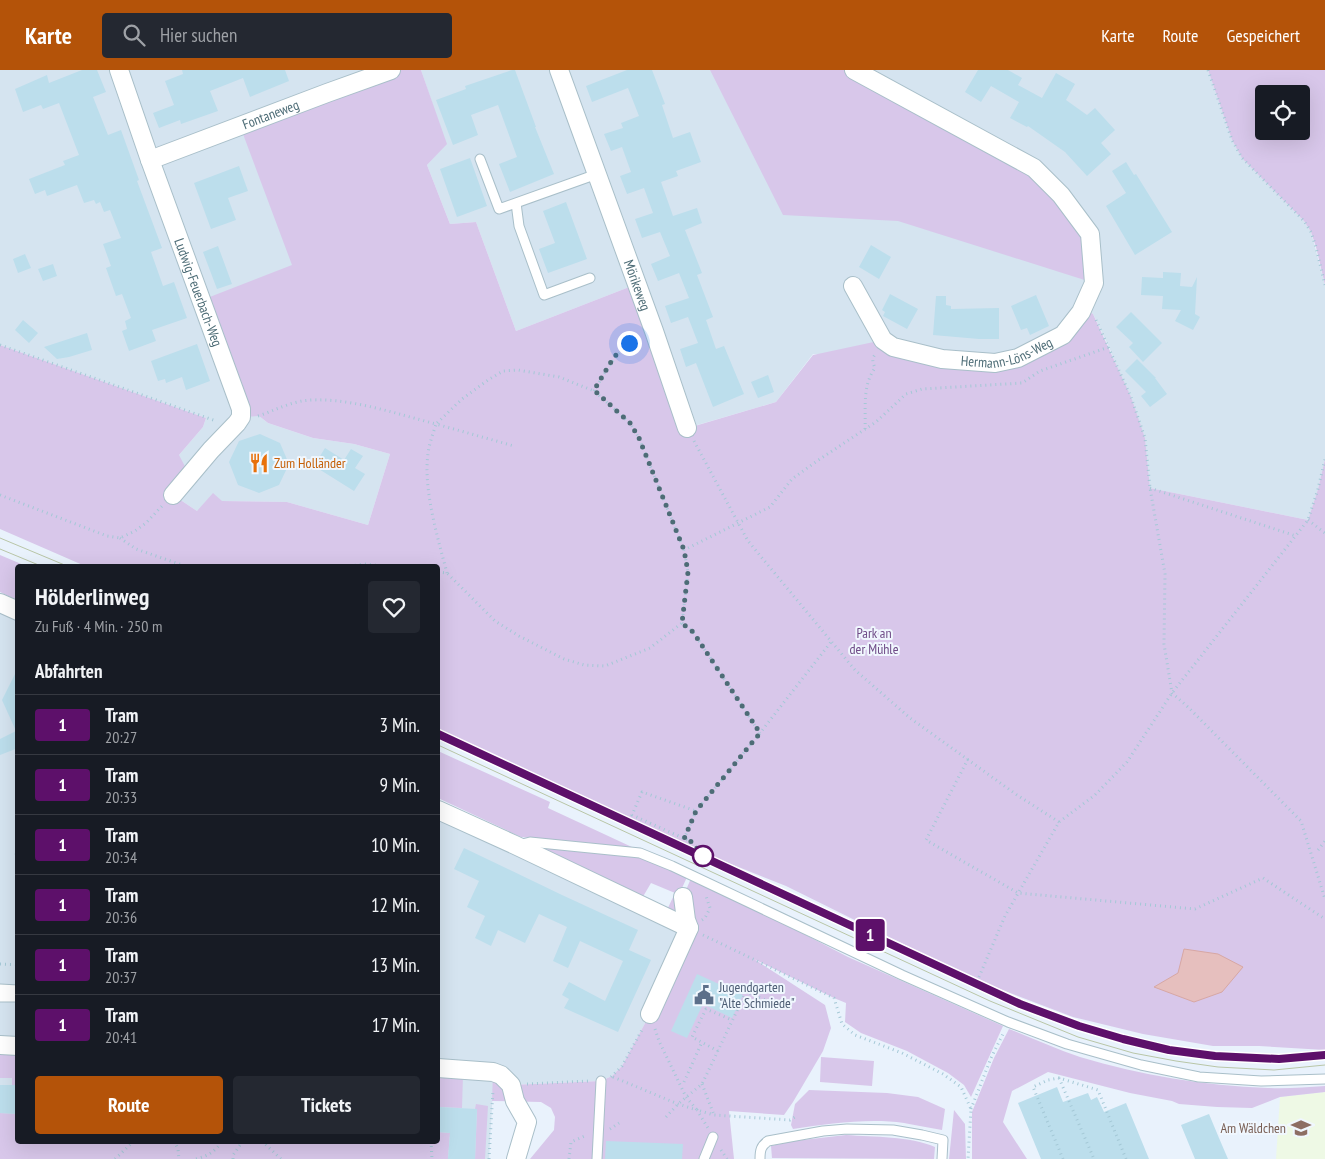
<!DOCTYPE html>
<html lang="de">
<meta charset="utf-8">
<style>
body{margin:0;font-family:"PT Sans Narrow",sans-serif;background:#242831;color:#f1f3f6;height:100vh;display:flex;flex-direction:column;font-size:19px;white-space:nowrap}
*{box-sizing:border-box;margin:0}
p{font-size:16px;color:#9ea1a6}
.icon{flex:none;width:28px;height:28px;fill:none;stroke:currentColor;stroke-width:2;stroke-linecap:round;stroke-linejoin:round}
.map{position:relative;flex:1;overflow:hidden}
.side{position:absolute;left:15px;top:494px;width:425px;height:580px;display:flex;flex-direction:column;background:#171b24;border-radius:5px;box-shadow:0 5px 20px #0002}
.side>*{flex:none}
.badge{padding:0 10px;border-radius:4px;font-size:18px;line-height:32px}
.controls{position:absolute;left:1255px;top:15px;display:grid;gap:10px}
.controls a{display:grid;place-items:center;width:55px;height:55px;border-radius:5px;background:#171b24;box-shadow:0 5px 20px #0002;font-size:25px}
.you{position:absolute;width:25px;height:25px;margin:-12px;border:4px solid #fff;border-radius:50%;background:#1a73e8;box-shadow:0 0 0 8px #1a73e833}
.map>.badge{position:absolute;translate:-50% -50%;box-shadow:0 0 0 2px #fff}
h2{padding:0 20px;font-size:19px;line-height:45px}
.round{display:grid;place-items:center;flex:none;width:52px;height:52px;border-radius:5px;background:#242831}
.head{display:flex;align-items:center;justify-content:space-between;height:85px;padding:0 20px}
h1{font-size:24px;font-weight:800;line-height:38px}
.button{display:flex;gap:10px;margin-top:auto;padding:10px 20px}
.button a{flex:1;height:58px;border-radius:5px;background:#b45309;color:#fff;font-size:20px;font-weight:800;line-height:58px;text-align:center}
.button a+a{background:#242831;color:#f1f3f6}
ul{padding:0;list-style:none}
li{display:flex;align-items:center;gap:15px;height:60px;padding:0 20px;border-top:1px solid #363941}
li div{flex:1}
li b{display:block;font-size:19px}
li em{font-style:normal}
li .badge{min-width:55px;font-weight:700;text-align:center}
header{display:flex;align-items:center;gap:30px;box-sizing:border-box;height:70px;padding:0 25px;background:#b45309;color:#fff}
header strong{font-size:24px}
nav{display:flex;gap:28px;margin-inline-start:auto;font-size:18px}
.search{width:350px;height:45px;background:#242831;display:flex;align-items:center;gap:12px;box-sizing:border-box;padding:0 18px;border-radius:5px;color:#9ea1a6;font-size:19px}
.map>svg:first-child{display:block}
.residential{fill:#d5e4f0}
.education{fill:#eef9e5}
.green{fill:#d8c7ea;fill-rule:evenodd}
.water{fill:#e6bfbe;stroke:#d7a7a4}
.building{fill:#bcdeec}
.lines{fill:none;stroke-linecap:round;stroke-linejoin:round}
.lane-casing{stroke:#a9bfc9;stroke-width:11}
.street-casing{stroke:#a9bfc9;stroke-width:20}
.path{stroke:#a4c8d6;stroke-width:3;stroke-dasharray:1 4;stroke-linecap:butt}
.lane{stroke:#fff;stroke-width:9}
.street{stroke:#fff;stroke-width:18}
.tram{stroke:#b9c6a7;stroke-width:1}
.line-casing{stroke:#fff;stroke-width:11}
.line{stroke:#5d106a;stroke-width:8}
.walk{stroke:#4d6c76;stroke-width:5;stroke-dasharray:0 9}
.stop-dot{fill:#fff;stroke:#5d106a;stroke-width:2.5}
.labels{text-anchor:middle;stroke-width:4;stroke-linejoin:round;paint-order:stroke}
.street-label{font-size:14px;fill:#4d6c76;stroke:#f0f7fe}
.food-label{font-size:14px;fill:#c56008;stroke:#f0f7fe;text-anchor:start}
.park-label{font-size:14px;fill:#6f4b87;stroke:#f0f7fe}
.service-label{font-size:14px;fill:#4e5e75;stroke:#f0f7fe;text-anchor:start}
.education-label{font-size:14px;fill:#785e54;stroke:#f0f7fe;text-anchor:end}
</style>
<header>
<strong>Karte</strong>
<div class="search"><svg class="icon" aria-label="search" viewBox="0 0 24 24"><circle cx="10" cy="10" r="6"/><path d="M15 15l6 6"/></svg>Hier suchen</div>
<nav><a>Karte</a><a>Route</a><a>Gespeichert</a></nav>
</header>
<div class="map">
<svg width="1325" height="1089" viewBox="0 0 1325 1089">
<rect width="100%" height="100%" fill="#e9f2fc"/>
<path class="residential" d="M 0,0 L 391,0 L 292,195 L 259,346 L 268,353 L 313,368 L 354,374 L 390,384 L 368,455 L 287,432 L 222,431 L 197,441 L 173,425 L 179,385 L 203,357 L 206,348 L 0,275 Z
M 421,0 L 1208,0 L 1232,70 L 1242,87 L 1304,151 L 1311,162 L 1325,215 L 1325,389 L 1318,419 L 1308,450 L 1150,418 L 1145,368 L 1109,277 L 1093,244 L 1088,241 L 1018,288 L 813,284 L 776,332 L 687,358 L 637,214 L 516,261 L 476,152 L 450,154 L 427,95 L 446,74 Z
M 0,540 L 18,548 L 18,1071 L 438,1071 L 438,746 L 686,865 L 650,944 L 622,996 L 612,1006 L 601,1011 L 511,1015 L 494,1002 L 489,1089 L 0,1089 Z"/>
<path class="education" d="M 1325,1022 L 1325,1089 L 1276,1089 L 1280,1027 Z"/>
<path class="green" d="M 391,0 L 421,0 L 447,74 L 427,95 L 450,154 L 476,152 L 516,261 L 637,214 L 688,358 L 776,332 L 813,285 L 883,270 L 893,277 L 1018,288 L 1088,241 L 1093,244 L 1131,327 L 1145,368 L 1150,418 L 1308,450 L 1318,419 L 1325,389 L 1325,980 L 1259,976 L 1213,976 L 1143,964 L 1073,947 L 976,910 L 786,816 L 681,774 L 438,659 L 438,496 L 85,496 L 0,459 L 0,275 L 206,348 L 203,357 L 179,385 L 190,406 L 173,425 L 197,441 L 213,423 L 222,431 L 287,432 L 368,455 L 390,384 L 354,374 L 313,368 L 268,353 L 259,346 L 241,347 L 202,230 L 292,195 L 240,56 Z
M 710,0 L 854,0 L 1033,98 L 1090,164 L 1094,213 L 898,151 L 783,145 Z
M 1208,0 L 1325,0 L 1325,215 L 1316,177 L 1311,162 L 1304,151 L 1242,88 L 1232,70 ZM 1264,24 L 1301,24 L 1301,61 L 1264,61 Z
M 0,485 L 26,496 L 18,496 L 17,530 L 0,522 Z
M 438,681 L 550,732 L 548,738 L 634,778 L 590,773 L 521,767 L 438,728 Z
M 532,775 L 640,785 L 687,807 L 678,827 L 682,850 L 666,842 L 675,823 L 651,813 L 641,830 Z
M 692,806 L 848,887 L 1003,956 L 971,1027 L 964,1015 L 948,1003 L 907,981 L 861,963 L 845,952 L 846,933 L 834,928 L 754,889 L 825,935 L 831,958 L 823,981 L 793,1032 L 784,1045 L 729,1041 L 734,1089 L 530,1089 L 554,1060 L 555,1047 L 551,1038 L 541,1032 L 492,1031 L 493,1002 L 511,1015 L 601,1011 L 612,1006 L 622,996 L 650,944 L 689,858 L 683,827 Z
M 1009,959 C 1032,968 1056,979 1080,987 C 1141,1005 1204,1016 1268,1018 C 1287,1019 1306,1017 1325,1016 L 1325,1022 L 1280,1027 L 1252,1038 L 1217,1037 L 1179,1034 L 1172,1031 L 1130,1023 L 1048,1002 L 1012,1021 L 1003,1052 L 1027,1089 L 972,1089 L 972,1042 L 994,988 Z
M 0,978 L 17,979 L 17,1015 L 12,1015 L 12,1008 L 0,1008 Z
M 821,987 L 874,991 L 872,1016 L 820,1012 Z
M 438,1004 L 463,1005 L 462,1038 L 438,1037 Z
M 809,1020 L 887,1023 L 918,1027 L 945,1039 L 942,1060 C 929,1058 916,1055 904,1053 C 867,1048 829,1054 793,1059 L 791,1055 L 795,1034 Z
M 476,1034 L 488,1036 L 485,1089 L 475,1089 L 477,1039 L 475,1039 Z
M 954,1040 L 965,1054 L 966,1089 L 949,1089 Z
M 0,1043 L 17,1044 L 18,1071 L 438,1071 L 438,1062 L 450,1063 L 448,1089 L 0,1089 Z
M 846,1065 C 874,1067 910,1066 935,1077 L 934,1089 L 772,1088 L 771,1076 L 794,1071 Z"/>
<path class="water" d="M 1184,879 L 1218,884 L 1243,897 L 1222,922 L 1194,932 L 1154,917 L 1178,903 Z"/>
<path class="building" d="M 82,0 L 97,0 L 106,22 L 93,27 L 108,65 L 121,60 L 139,110 L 137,111 L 162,178 L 151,182 L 163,216 L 174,212 L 187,248 L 152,260 L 156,271 L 129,281 L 122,261 L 127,259 L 125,251 L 131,248 L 122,224 L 116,226 L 106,198 L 111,196 L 103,174 L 121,168 L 110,140 L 104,142 L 100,132 L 96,134 L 94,130 L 84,133 L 77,115 L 47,126 L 45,120 L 35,124 L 29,109 L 65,95 L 63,91 L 79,85 L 59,33 L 43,39 L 41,35 L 23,42 L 15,19 L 47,5 L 49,13 Z
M 182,0 L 285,0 L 289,11 L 250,27 L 243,8 L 210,21 L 218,41 L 181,54 L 180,50 L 159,58 L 153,43 L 174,35 L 165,11 L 183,4 Z
M 512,0 L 515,0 L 536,57 L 535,57 L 554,104 L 510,122 L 499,94 L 517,87 L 498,35 L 471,45 L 478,65 L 453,75 L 436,30 L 466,19 L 465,16 Z
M 627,0 L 652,0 L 665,34 L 662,35 L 673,68 L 690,62 L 701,92 L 676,101 L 678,106 L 661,112 L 673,146 L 697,138 L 702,153 L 685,160 L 702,203 L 697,205 L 713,247 L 706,250 L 716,279 L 724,276 L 744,324 L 713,337 L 696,293 L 686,297 L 680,279 L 698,273 L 688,247 L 671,253 L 665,236 L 689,228 L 679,203 L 658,211 L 651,194 L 670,186 L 660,162 L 642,168 L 635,149 L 653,143 L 644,118 L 627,124 L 620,106 L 631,102 L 622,77 L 611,81 L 604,64 L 623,58 L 621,53 L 639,46 L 628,18 L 592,32 L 586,16 Z
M 978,0 L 1008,0 L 1022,8 L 1018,15 L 1042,28 L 1056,3 L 1075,14 L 1066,30 L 1087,45 L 1095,38 L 1115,60 L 1101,73 L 1111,84 L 1087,106 L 1065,82 L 1028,56 L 1027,57 L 1010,48 L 1019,32 L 991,16 L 981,32 L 965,22 Z
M 470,88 L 487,136 L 457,147 L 440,99 Z
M 1126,92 L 1134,105 L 1136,104 L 1172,162 L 1135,185 L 1106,136 L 1126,123 L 1112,101 Z
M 239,96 L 248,121 L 228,128 L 236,150 L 211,159 L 194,113 Z
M 566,132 L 587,189 L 548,203 L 539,179 L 555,173 L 543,141 Z
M 871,175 L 891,187 L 879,209 L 859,197 Z
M 218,176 L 232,214 L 217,219 L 203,182 Z
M 25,184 L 31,198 L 18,203 L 13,189 Z
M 53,194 L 57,206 L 43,211 L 38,199 Z
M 1163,202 L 1181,203 L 1180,216 L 1192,217 L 1197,207 L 1195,244 L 1200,247 L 1193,260 L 1175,251 L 1181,240 L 1162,239 L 1163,226 L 1141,225 L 1142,207 L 1163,208 Z
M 890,224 L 918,239 L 907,259 L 883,246 L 885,242 L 882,240 Z
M 1036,225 L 1049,256 L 1030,265 L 1027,258 L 1021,260 L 1011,236 Z
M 936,226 L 946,226 L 946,235 L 951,236 L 951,239 L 999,238 L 999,269 L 979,269 L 933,265 Z
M 1131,242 L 1162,273 L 1143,292 L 1129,277 L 1133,273 L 1116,257 Z
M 23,250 L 38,263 L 29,273 L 15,260 Z
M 87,263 L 92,280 L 69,287 L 57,289 L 44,277 Z
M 197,274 L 210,311 L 186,320 L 182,307 L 166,313 L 165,309 L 158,311 L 151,291 Z
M 1137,289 L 1156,308 L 1155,308 L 1167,324 L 1150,337 L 1141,326 L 1146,322 L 1125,301 Z
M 768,305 L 774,322 L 758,328 L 751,312 Z
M 260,364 L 280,373 L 289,394 L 279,415 L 259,423 L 238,415 L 229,392 L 239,371 Z
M 325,378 L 344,390 L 351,379 L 363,386 L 355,398 L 365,404 L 354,421 L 314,396 Z
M 18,598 L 18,678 L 0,685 L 0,669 L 16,661 L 2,630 Z
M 464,778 L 562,825 L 638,860 L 629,880 L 651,890 L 618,962 L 564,938 L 569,929 L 562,925 L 569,912 L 605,931 L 623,891 L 580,871 L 568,898 L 553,891 L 567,857 L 539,844 L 525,873 L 498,860 L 491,876 L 475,868 L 485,846 L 467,837 L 479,811 L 454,799 Z
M 697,904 L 743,925 L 732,948 L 703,934 L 687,968 L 671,961 Z
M 0,1015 L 18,1015 L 18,1044 L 0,1043 Z
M 1057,1017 L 1063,1032 L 1088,1023 L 1091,1030 L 1097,1027 L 1104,1042 L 1126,1033 L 1149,1089 L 1041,1089 L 1018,1033 Z
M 438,1037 L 477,1039 L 475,1089 L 448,1089 L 450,1063 L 438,1062 Z
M 1209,1044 L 1219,1068 L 1228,1089 L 1195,1089 L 1181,1055 Z
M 606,1071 L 683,1074 L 682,1089 L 605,1089 Z"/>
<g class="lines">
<defs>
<path id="lane" d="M 480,89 L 499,139 L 597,104
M 516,133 L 519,156 L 544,225 L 590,208
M 518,775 L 530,772 L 640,783 L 672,796 L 902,905 L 1008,952 L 1067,974 L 1141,995 L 1199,1007 L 1261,1011 L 1325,1009
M 0,919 L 18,920
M 0,927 L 17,927
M 597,1089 L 601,1011
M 704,1089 L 713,1067
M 760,1089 C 760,1080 761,1076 768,1071 L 823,1061 L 847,1059 L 893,1060 L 922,1065 L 943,1070 L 942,1089"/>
<g id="street">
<path id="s1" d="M 119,0 L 150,90 L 241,339 L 241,347 L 237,353 L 211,380 L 173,425"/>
<path id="s2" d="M 559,0 L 654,261 L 687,358"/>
<path id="s3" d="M 150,90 L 327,23 L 391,0"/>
<path id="s4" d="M 853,216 L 883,270 L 893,277 L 942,289 L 995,293 L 1018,288 L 1063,265 L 1081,242 L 1094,213 L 1090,164 L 1061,125 L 1034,98 L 854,0"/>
<path d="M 0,533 L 18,541"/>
<path d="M 438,740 L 515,775 L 689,858"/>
<path d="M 650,944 L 689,858 L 686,850 L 683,827"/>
<path d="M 0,975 L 18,976"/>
<path d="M 438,998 L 493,1002 L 501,1005 L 511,1015 L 515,1031 L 527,1052 L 516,1089"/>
</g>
</defs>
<use href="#lane" class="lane-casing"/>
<use href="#street" class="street-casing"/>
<path class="path" d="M 1208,0 L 1232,70 L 1242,88 L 1304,151 L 1311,162 L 1316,177 L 1325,215
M 1096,250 L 1131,327 L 1145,368 L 1150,418 L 1165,504 L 1164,574 L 1172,623 L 1188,637 L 1301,751 L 1325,829
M 0,275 L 216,351
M 594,321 C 608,298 616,281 639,267
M 258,346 C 273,341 286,334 302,331 C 342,325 397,344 436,354 L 462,329 L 488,310 L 503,301 L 518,300 L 559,307 L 594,321 L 630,353 L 639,368 L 684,480
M 865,359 C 866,338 862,316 875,298 C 873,293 871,288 876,284
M 694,371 L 748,471 L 855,600 L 910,648 L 1017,725 L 1059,752
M 1150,418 L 1296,466
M 0,425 L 107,466 L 120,468 L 135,461 L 146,453 L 162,436
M 1308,450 L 1325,463
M 120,468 L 136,479 L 185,496
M 350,496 L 364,494 L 385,496
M 438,502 L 447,503 L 495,551 L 519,566 L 564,589 L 584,595 L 605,596 L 650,578 L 682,553 L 688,502 L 684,480 L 770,437 L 792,409 L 817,391 L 876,352 L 906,324 L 922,319 L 1022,313 L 1040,301 L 1109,277
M 447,503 C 438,469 423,419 428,384 C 429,374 433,364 436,354 L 514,376
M 682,553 L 693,562 L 760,663
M 968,689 L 926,770 L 1018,823 L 1195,839 L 1263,808 L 1325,849
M 684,769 L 696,741 L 760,663 L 831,572
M 16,771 L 17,770 L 16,787 L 18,787
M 692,772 L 632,745 L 642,722 L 696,741
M 1318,780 L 1325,771
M 702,850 L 705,848 L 710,838 L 706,826
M 703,865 L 834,928 L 842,954 L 855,965 L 902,983 L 943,1004 L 961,1017 L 971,1039 L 968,1089
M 0,894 L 18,895
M 979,907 L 1005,846 L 1059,752 L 1095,725 L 1127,692 L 1172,623 L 1308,450 L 1318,419 L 1325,389
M 655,959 L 659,971 L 686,1027 L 697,1040 L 714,1045 L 790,1050 L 795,1047
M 718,981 L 692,967 L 706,939 L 732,950
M 611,1007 L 622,996 L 643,958
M 613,1007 L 678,1034 L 697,1040 L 708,1058
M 1059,1008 L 1094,1089
M 684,1012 L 702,972
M 527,1014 L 590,1011
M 702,1014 L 714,1045
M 971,1039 L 991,988 L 1004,962
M 666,1047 L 678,1034 L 702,1014 L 746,922 L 783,937
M 610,1059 L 619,1053
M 174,1071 L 178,1079 L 179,1089
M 262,1071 L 281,1089
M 431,1071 L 432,1089
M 721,1080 L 727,1089
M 115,1089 L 134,1071
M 196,1089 C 208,1086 216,1081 222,1071
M 233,1089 L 233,1085 L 243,1071
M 489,1089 L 493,1020
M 569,1089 L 571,1072 L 587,1065
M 1063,1089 L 1033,1017 L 1048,1010 L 1059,1008 L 1098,1020 L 1126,1089"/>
<use href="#lane" class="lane"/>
<use href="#street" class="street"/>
<path class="tram" d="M 0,468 L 67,496
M 0,479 L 41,496
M 438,664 L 1020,934 L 1079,956 L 1123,969 L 1169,980 L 1215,986 L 1279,989 L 1325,986
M 438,675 L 990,931 L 1078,967 L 1133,983 L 1176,991 L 1218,997 L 1274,1000 L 1325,995"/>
</g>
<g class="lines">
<defs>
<path id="line" d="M 438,664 L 1020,934 L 1079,956 L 1123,969 L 1169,980 L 1215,986 L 1279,989 L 1325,985"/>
</defs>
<use href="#line" class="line-casing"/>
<use href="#line" class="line"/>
<path class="walk" d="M 629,273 L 614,287 L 594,320 L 630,353 L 639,368 L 684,480 L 688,502 L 682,553 L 693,562 L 760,663 L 696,741 L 684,769 L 692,772 L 703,786"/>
</g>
<defs>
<symbol id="restaurant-bare" viewBox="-9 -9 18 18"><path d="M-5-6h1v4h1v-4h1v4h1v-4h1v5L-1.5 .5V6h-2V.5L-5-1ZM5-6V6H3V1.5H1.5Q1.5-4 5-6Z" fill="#e8710a" stroke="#f0f7fe" stroke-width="2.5" paint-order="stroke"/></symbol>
<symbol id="civic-bare" viewBox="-9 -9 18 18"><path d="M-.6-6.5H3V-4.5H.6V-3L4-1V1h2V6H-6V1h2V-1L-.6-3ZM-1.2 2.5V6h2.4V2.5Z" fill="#5c6f8a" stroke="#f0f7fe" stroke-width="2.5" paint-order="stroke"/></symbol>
<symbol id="school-bare" viewBox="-9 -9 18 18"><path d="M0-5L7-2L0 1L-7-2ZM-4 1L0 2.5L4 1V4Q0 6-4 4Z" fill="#8d6e63" stroke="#f0f7fe" stroke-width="2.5" paint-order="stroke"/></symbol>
</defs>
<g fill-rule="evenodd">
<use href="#restaurant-bare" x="245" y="379" width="28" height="28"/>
<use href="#civic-bare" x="690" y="911" width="28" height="28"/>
<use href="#school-bare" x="1287" y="1044" width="28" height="28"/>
</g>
<circle class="stop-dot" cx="703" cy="786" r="10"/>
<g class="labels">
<g class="street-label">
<text dy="5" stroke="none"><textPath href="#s3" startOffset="129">Fontaneweg</textPath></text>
<text dy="5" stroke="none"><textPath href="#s2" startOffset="229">Mörikeweg</textPath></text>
<text dy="5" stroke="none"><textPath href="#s1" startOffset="236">Ludwig-Feuerbach-Weg</textPath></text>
<text dy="5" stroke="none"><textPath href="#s4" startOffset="191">Hermann-Löns-Weg</textPath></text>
</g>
<g class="food-label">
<text x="274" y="398">Zum Holländer</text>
</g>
<g class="park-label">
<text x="874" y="568">Park an<tspan x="874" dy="16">der Mühle</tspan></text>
</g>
<g class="service-label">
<text x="719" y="922">Jugendgarten<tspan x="719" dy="16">"Alte Schmiede"</tspan></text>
</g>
<g class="education-label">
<text x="1286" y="1063">Am Wäldchen</text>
</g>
</g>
</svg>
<div class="controls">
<a><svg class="icon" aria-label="locate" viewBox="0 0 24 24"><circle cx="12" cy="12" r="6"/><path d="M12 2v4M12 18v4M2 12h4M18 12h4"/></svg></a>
</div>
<div class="you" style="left:629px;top:273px"></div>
<b class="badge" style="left:870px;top:865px;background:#5d106a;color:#fff">1</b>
<section class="side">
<div class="head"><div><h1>Hölderlinweg</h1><p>Zu Fuß · 4 Min. · 250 m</p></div><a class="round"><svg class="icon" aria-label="heart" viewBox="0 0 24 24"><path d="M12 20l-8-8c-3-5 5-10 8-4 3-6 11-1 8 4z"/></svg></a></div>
<h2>Abfahrten</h2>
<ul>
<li><span class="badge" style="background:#5d106a;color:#fff">1</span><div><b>Tram</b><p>20:27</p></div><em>3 Min.</em></li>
<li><span class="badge" style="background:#5d106a;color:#fff">1</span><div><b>Tram</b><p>20:33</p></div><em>9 Min.</em></li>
<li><span class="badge" style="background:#5d106a;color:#fff">1</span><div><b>Tram</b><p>20:34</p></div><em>10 Min.</em></li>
<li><span class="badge" style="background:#5d106a;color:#fff">1</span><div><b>Tram</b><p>20:36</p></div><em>12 Min.</em></li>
<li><span class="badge" style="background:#5d106a;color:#fff">1</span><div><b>Tram</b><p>20:37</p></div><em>13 Min.</em></li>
<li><span class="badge" style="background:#5d106a;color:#fff">1</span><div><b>Tram</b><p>20:41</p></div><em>17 Min.</em></li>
</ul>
<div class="button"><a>Route</a><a>Tickets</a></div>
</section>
</div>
